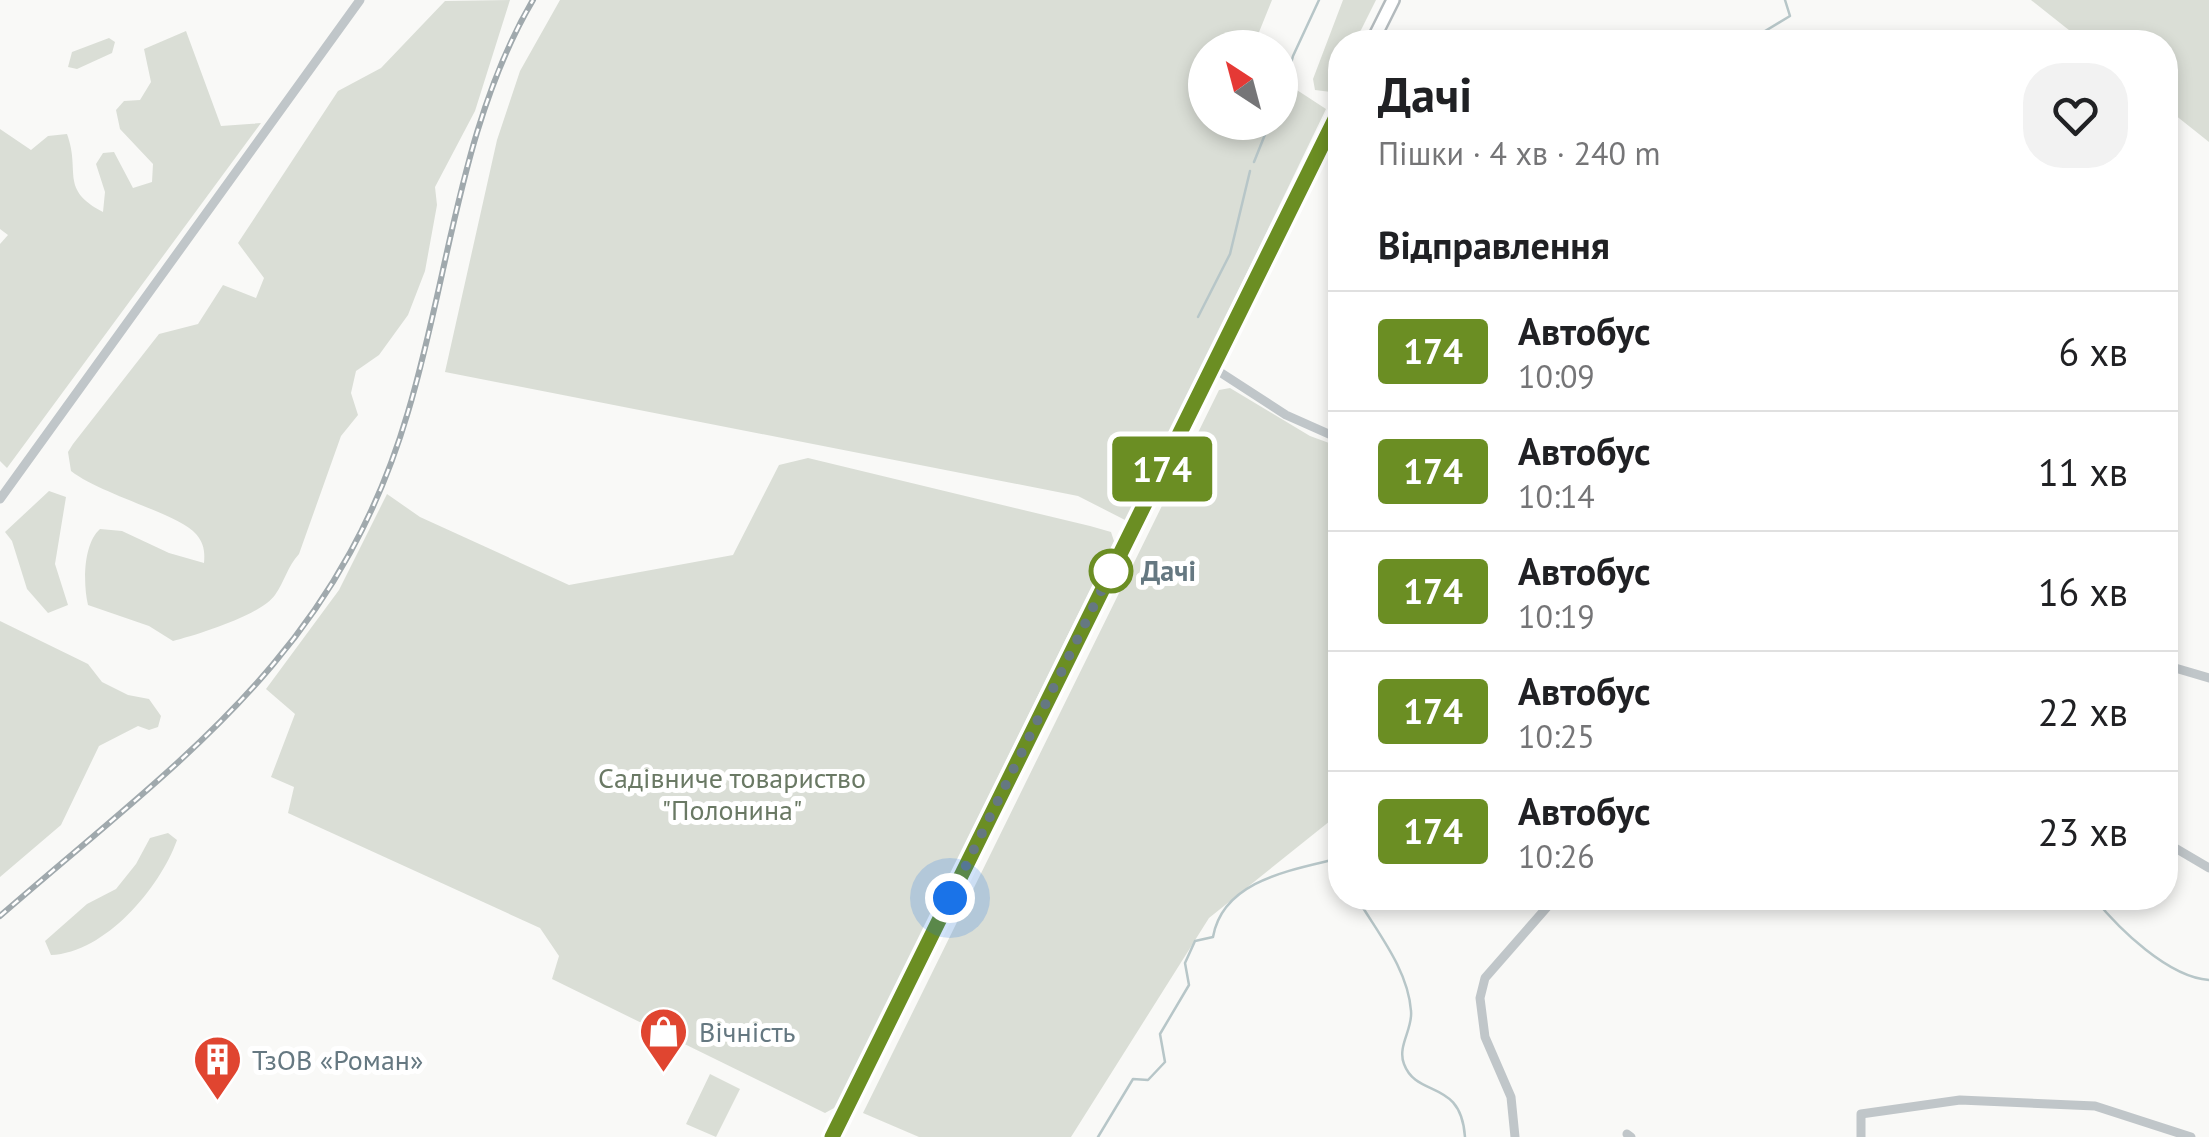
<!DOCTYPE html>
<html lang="uk">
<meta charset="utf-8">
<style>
body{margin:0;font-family:"PT Sans",sans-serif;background:#f2f2f2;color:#202124;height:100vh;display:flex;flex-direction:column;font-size:38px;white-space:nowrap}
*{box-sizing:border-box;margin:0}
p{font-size:32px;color:#757577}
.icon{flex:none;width:55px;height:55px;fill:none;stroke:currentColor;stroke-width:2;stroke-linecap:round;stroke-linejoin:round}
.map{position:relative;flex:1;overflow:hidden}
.panel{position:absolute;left:1328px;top:30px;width:850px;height:880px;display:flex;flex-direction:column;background:#fff;border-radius:40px;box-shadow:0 5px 15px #0003}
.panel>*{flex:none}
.badge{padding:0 20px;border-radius:8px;font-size:35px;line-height:65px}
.needle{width:65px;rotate:324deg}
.controls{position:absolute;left:1188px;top:30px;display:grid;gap:20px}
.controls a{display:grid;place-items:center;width:110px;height:110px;border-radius:50%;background:#fff;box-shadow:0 5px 15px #0003;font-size:50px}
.you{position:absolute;width:50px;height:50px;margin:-25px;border:8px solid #fff;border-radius:50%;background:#1a73e8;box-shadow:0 0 0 15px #1a73e833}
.map>.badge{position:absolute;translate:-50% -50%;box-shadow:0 0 0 5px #fff}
h2{padding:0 50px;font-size:38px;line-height:90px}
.round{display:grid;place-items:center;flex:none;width:105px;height:105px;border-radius:40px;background:#f2f2f2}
.overview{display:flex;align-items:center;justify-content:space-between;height:170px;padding:0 50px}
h1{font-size:48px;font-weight:600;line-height:75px}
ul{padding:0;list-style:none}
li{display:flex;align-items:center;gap:30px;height:120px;padding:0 50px;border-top:2px solid #e0e0e0}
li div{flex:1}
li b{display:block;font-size:38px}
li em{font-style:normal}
li .badge{min-width:110px;font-weight:700;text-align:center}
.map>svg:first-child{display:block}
.green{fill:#daded6}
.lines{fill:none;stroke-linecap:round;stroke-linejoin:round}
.stream{stroke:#b7c6c8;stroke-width:2.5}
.secondary-casing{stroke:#b3babd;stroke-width:16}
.street{stroke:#c0c6c9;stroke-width:9}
.secondary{stroke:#fff;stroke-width:11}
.rail-casing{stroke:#a0a9ad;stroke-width:6}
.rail{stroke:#fff;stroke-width:2.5;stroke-dasharray:8;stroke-linecap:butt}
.line-casing{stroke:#fff;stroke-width:22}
.line{stroke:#6b8e23;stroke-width:15}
.walk{stroke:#657881;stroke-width:10;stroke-dasharray:0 18}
.stop-dot{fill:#fff;stroke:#6b8e23;stroke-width:5}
.labels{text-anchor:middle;stroke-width:10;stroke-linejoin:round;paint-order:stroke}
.stop-label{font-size:28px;font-weight:bold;fill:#657881;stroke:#fff;text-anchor:start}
.park-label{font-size:28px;fill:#6a7964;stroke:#fff}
.poi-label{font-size:28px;fill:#657881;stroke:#fff;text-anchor:start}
</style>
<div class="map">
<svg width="2209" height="1137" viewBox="0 0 2209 1137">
<rect width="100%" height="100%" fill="#f9f9f7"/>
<path class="green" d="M 510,0 L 475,111 L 435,187 L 437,205 L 425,271 L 408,315 L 379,355 L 356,371 L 351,393 L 358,415 L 341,436 L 299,554 C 287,567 285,581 275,595 C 261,615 197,635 173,641 L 149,626 L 88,605 C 83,584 83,544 100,529 L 122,531 L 169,553 L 204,563 C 205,552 204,543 196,534 C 179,514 102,495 71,471 L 68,452 L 73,444 L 159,334 L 198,324 L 223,285 L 256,298 L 264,278 L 238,243 L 338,91 L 381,68 L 445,1 Z
M 560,0 L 1272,0 L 1253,47 L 1205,48 L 1205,122 L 1280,122 L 1280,79 L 1326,109 L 1127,521 L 1078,496 L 445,372 L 497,140 L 520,71 Z
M 1343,0 L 1376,0 L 1355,42 L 1340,42 L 1340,74 L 1331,92 L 1315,90 L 1313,79 Z
M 2031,0 L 2209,0 L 2209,142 L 2165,107 L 2165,42 L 2084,42 Z
M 186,31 L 221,126 L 261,123 L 7,468 L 0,461 L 0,244 L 8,235 L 0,229 L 0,129 L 31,150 L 48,136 L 67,134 C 81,172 59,189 103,212 L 105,192 L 96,164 L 103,153 L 114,152 L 133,188 L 152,182 L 153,164 L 120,129 L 116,110 L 124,101 L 140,100 L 151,82 L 144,49 Z
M 109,38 L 115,42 L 112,53 L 77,69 L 68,67 L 72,52 Z
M 1230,388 L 1310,436 L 1340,447 L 1340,813 L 1209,918 L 1071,1137 L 919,1137 L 863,1113 L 1219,390 Z
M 808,458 L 1090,526 L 1111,532 L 1114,541 L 836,1107 L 825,1113 L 552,979 L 559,956 L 540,928 L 288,813 L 294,787 L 271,777 L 295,714 L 266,689 L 339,590 L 387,494 L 420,517 L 569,585 L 733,555 L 779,465 Z
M 49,491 L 66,497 L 55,564 L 68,605 L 48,613 L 27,589 L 12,541 L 5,532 Z
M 0,621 L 88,664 L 102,682 L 128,695 L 149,699 L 161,716 L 158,727 L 149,730 L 138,726 L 99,746 L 61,825 L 0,877 Z
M 168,833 L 177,840 C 160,888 105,953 51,955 L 45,941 L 87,904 L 116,889 L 136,864 L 150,838 Z
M 710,1074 L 740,1089 L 716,1137 L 686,1124 Z"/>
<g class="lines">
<path class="stream" d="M 1747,42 L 1790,16 L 1785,0
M 1284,90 L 1293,56 L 1319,0
M 1254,162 L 1270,122
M 1198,317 L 1230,254 L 1250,171
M 1357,898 C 1377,932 1408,969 1411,1011 C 1413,1029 1397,1046 1404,1064 C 1417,1099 1461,1078 1465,1137
M 2094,898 C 2119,929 2168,977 2209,980
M 1098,1137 L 1133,1079 L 1148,1080 L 1165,1062 L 1160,1034 L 1189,985 L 1185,963 L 1195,941 L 1213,937 C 1223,880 1292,870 1340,858"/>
<defs>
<path id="secondary" d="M 1372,42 L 1393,0
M 832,1137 L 1340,109"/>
</defs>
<use href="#secondary" class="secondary-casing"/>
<path class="street" d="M 1212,367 L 1286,415 L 1340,439
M 0,499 L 360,0
M 2165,665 L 2209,678
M 2165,842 L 2209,868
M 1627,1134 L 1631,1137
M 1515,1137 L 1511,1097 L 1485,1037 L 1480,998 L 1485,978 L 1555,898
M 1861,1137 L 1861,1114 L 1960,1100 L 2095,1106 L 2191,1137"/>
<use href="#secondary" class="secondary"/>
<defs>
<path id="rail" d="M 0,916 C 180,759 336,656 408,412 C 449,276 460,124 533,0"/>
</defs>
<use href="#rail" class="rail-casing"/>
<use href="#rail" class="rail"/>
</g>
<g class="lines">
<defs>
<path id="line" d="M 832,1137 L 1340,109"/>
</defs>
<use href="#line" class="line-casing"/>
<use href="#line" class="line"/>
<path class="walk" d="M 950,898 L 1111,571"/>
</g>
<defs>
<symbol id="shop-pin" viewBox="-11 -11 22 30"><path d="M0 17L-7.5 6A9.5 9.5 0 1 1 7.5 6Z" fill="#e04530" stroke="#fff"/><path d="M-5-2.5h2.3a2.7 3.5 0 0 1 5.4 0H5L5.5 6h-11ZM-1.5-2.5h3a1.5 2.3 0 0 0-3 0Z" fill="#fff"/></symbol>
<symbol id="building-pin" viewBox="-11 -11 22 30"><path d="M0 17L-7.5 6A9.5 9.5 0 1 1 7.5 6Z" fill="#e04530" stroke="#fff"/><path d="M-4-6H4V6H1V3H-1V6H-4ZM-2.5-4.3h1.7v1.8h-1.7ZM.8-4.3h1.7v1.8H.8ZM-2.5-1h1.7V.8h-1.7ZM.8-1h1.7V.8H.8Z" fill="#fff"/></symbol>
</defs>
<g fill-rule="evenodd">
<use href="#shop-pin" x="636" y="1004" width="55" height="75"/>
<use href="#building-pin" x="190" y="1032" width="55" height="75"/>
</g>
<circle class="stop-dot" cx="1111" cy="571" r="20"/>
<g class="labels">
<g class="stop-label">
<text x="1141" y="581">Дачі</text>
</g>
<g class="park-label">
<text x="732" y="788">Садівниче товариство<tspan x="732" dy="32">"Полонина"</tspan></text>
</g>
<g class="poi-label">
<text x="699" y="1042">Вічність</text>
<text x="252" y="1070">ТзОВ «Роман»</text>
</g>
</g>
</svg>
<div class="controls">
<a><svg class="needle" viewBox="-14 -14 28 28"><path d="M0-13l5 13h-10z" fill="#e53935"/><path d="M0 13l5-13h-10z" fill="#757577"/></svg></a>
</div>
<div class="you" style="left:950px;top:898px"></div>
<b class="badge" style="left:1162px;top:469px;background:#6b8e23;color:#fff">174</b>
<section class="panel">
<div class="overview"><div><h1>Дачі</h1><p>Пішки · 4 хв · 240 m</p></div><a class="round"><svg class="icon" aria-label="heart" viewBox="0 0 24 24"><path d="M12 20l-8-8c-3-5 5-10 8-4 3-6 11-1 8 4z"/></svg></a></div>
<h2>Відправлення</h2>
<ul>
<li><span class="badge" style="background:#6b8e23;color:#fff">174</span><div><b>Автобус</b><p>10:09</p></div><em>6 хв</em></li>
<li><span class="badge" style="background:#6b8e23;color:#fff">174</span><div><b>Автобус</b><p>10:14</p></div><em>11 хв</em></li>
<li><span class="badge" style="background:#6b8e23;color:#fff">174</span><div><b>Автобус</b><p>10:19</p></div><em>16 хв</em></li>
<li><span class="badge" style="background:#6b8e23;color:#fff">174</span><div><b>Автобус</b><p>10:25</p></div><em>22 хв</em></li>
<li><span class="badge" style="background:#6b8e23;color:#fff">174</span><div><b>Автобус</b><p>10:26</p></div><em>23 хв</em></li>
</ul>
</section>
</div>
